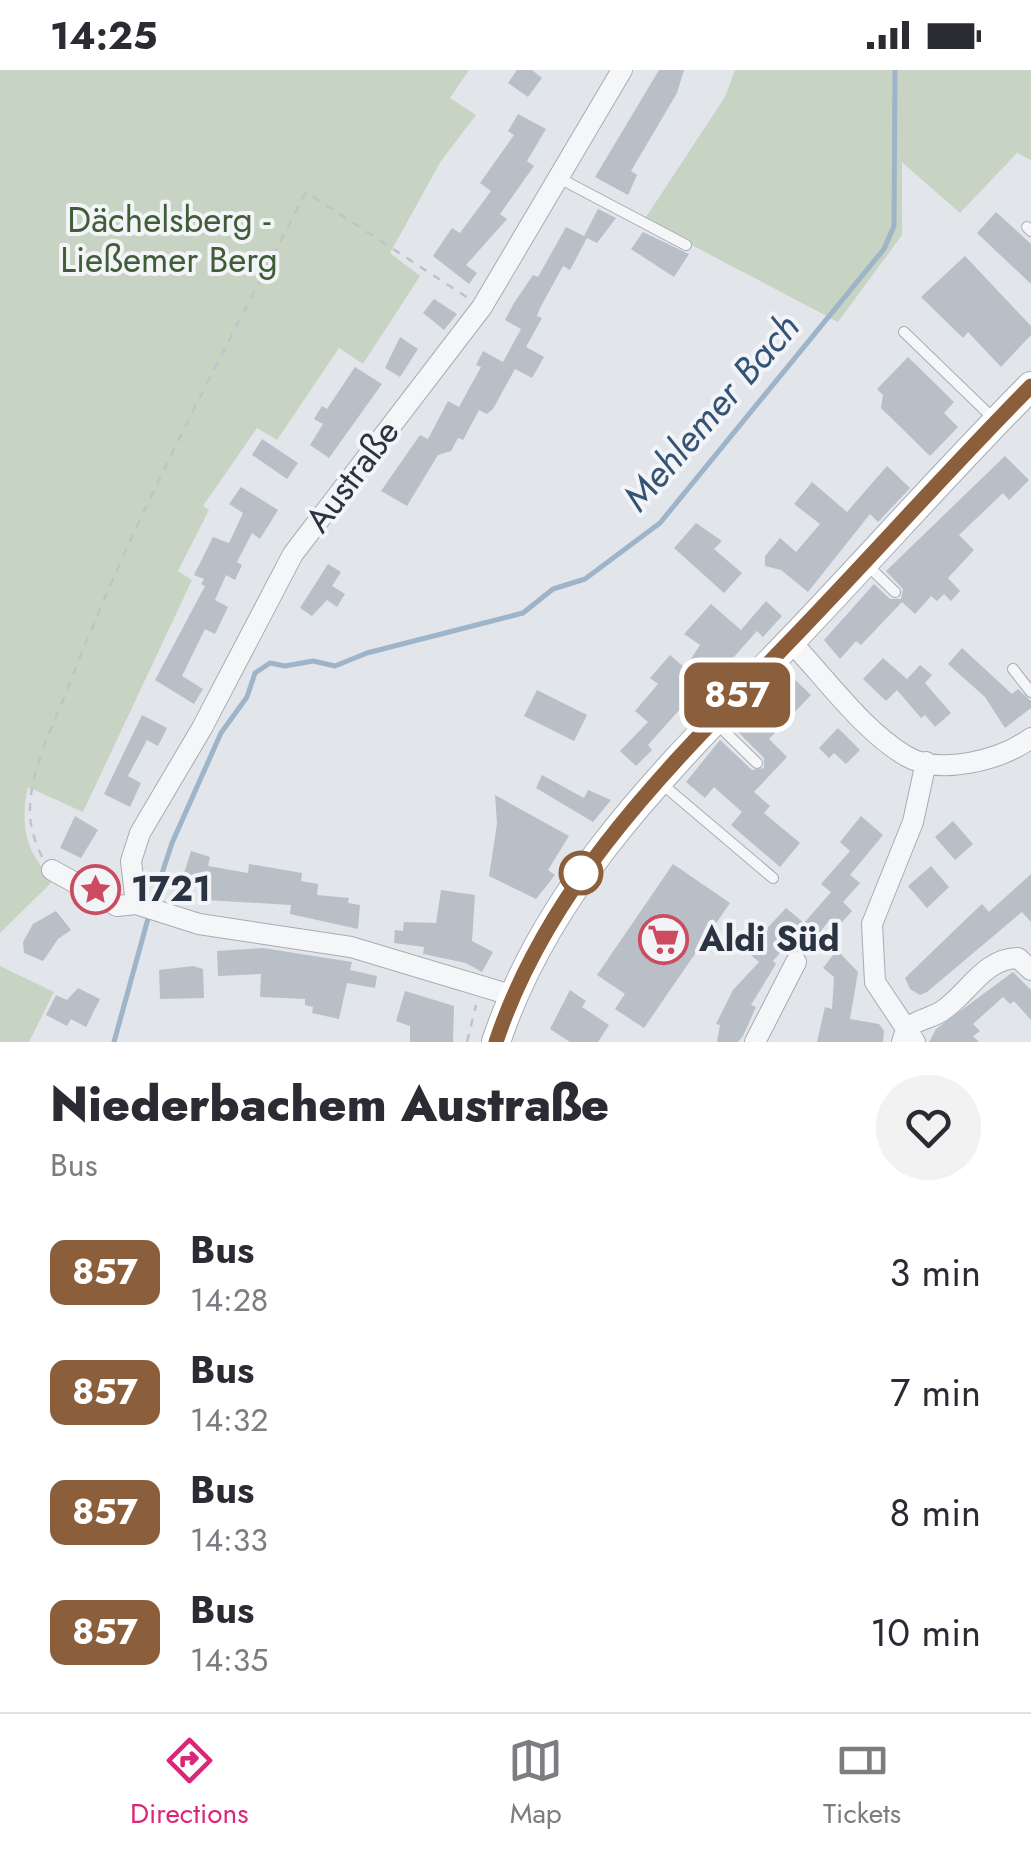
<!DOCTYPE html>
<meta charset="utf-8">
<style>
body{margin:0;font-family:Jost,sans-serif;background:#f2f2f3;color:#2b2b33;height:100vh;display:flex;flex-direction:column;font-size:38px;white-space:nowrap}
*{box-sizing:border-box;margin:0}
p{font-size:32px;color:#7c7c81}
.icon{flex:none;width:55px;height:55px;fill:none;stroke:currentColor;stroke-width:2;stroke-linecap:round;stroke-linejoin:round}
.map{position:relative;height:972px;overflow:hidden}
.panel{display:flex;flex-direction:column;background:#fff;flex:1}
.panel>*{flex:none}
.badge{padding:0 20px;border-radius:15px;font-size:35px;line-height:65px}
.map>.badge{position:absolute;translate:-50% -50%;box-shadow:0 0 0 5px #fff}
.round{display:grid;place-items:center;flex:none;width:105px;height:105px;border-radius:52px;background:#f2f2f3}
.summary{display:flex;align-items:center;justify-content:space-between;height:170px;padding:0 50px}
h1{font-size:48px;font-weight:800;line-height:75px}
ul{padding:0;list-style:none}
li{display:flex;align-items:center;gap:30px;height:120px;padding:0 50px}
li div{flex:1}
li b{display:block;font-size:38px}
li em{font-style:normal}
li .badge{min-width:110px;font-weight:700;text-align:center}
.status{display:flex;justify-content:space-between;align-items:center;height:70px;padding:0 50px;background:#fff;direction:ltr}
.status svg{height:28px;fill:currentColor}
.menu{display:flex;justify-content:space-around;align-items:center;height:140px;border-top:2px solid #e1e1e2;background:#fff;font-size:28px;color:#7c7c81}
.menu a{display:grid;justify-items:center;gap:5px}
.menu .selected{color:#db2777}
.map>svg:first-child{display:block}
.green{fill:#c8d4c3}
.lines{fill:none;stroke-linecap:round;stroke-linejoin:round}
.stream{stroke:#9eb4c9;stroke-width:5}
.building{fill:#b9bfc7}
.service-casing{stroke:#a7acb4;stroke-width:12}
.minor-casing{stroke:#a7acb4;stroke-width:22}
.secondary-casing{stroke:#a7acb4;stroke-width:30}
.path{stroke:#c0c3c9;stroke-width:2.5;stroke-dasharray:8 8;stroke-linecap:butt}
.service{stroke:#f5f6f8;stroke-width:10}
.minor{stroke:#f5f6f8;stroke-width:20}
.secondary{stroke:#fff;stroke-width:28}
.line-casing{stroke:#fff;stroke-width:22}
.line{stroke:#8b5e3c;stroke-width:15}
.stop-dot{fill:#fff;stroke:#8b5e3c;stroke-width:5}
.labels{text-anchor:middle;stroke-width:8;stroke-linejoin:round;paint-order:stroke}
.park-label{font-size:35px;fill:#405d38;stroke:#f2f4f7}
.street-label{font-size:35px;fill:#2a3342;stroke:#f2f4f7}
.poi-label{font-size:35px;font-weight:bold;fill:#2a3342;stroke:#f2f4f7;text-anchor:start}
.water-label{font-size:38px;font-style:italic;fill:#355375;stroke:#f2f4f7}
</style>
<div class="status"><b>14:25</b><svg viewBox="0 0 49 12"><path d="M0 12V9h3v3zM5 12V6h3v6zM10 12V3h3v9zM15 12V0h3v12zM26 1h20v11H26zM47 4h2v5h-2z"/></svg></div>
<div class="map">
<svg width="1031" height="972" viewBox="0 0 1031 972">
<rect width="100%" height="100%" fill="#e2e5ea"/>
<path class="green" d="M 0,0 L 469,0 L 450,28 L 476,45 L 441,91 L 390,183 L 420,206 L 363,294 L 339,278 L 277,370 L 257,358 L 203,436 L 209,440 L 178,501 L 192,510 L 83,742 L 28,717 C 20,751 25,787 55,809 L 0,863 Z
M 735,0 L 1031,0 L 1031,90 L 1017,83 L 960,143 L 902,92 L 902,165 L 838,252 L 644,150 L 725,27 Z
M 0,896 L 54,922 L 29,972 L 0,972 Z"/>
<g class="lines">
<path class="stream" d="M 152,834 L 172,773 L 221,663 L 247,627 L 255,603 L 270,593 L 285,596 L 313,591 L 335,596 L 367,583 L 523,543 L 553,519 L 585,509 L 660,453 L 884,179 L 894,156 L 895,0
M 114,972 L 149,845"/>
</g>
<path class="building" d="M 517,0 L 532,0 L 542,8 L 528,27 L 508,13 Z
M 659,0 L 684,0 L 677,23 L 631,101 L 637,105 L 628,125 L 595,107 Z
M 518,44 L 546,59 L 527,91 L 534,96 L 500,144 L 507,149 L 466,195 L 477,203 L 469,214 L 433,186 L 452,158 L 460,163 L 491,121 L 480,113 L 514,65 L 508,61 Z
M 598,139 L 616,148 L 597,173 L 587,168 L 570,200 L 563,196 L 540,238 L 537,246 L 542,248 L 526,277 L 544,287 L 532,308 L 515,299 L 493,339 L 487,344 L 479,340 L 463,370 L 458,368 L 451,381 L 438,385 L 407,436 L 381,421 L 420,365 L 428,369 L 448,331 L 459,337 L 481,297 L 476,295 L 483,281 L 503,292 L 521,259 L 505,250 L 514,233 L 533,205 L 538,207 L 566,157 L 584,166 Z
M 996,142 L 1031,174 L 1031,214 L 977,163 Z
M 643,162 L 689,184 L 674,207 L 631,179 Z
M 965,186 L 1031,256 L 1031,265 L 1001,297 L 968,262 L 963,268 L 921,227 Z
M 434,229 L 457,244 L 444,260 L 423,243 Z
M 400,267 L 418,279 L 400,307 L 385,298 Z
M 908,287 L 954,332 L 944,343 L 958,357 L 930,386 L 881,338 L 883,325 L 877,319 Z
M 355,297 L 382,314 L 329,388 L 310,375 L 323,354 L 314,349 L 322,336 L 327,339 Z
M 262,369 L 298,393 L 287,409 L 252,385 Z
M 1005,386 L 1029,410 L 1009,430 L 1003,423 L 959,465 L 974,480 L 948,508 L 960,521 L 951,531 L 944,524 L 937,531 L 931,526 L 915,544 L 902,532 L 861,575 L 856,571 L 840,589 L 824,570 L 874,514 L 890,529 L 901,529 L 903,519 L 886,501 Z
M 887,396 L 910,418 L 878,452 L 870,444 L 808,522 L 781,500 L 765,496 L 765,486 L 780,468 L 796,482 L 820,454 L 794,434 L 812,412 L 847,442 Z
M 241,417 L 278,440 L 260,469 L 252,463 L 237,492 L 242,495 L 235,510 L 226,505 L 215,530 L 228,537 L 215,564 L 205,559 L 182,606 L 203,619 L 194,634 L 155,610 L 205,516 L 201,514 L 204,509 L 194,505 L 213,467 L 229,473 L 243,443 L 229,434 Z
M 696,453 L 722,471 L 714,479 L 742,503 L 724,523 L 674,478 Z
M 328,494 L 341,502 L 332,516 L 345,524 L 337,537 L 327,530 L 312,546 L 300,538 Z
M 766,531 L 782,546 L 763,567 L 757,561 L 725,597 L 721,593 L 648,675 L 652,680 L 636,696 L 620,681 L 648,652 L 635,641 L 658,614 L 650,608 L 670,585 L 685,598 L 700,575 L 684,564 L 711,534 L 741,560 Z
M 962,578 L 1012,624 L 1018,619 L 1031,631 L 1031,638 L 1005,658 L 985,627 L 948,594 Z
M 883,588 L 907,609 L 920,595 L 932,605 L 925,613 L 951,643 L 935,657 L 925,645 L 921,648 L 897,620 L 886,631 L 863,609 Z
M 789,604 L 811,625 L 769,669 L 787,687 L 754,722 L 770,736 L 764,743 L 800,773 L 780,797 L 731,755 L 742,742 L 714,717 L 705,728 L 686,712 L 720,670 L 752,700 L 764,698 L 764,688 L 734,658 Z
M 537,620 L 587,645 L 574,671 L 524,646 Z
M 142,645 L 167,658 L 158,676 L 147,670 L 128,706 L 141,713 L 130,737 L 104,724 Z
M 838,658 L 860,680 L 846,694 L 834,683 L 829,688 L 819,678 Z
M 542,705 L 584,728 L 588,720 L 611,730 L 593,752 L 536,718 Z
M 495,725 L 569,766 L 548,800 L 555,805 L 536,829 L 489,806 L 497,754 Z
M 75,746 L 98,760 L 81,788 L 60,778 Z
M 861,746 L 883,765 L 850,805 L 860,813 L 843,832 L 852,841 L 836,859 L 828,852 L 809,876 L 803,871 L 797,878 L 790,871 L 773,891 L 776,894 L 751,935 L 756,937 L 743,966 L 738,972 L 717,972 L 720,955 L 716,954 L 733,920 L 759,892 L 746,881 L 786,838 L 804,853 L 831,822 L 821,814 L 850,781 L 840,772 Z
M 953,751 L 973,774 L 955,790 L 935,767 Z
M 191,781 L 210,787 L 208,796 L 248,803 L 249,794 L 302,803 L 301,811 L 318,814 L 317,825 L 349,828 L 348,833 L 360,835 L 358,859 L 290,844 L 291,835 L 205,830 L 210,819 L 182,810 Z
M 673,794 L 730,833 L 644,958 L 615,939 L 625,924 L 597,905 Z
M 931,796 L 949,817 L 927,838 L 908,816 Z
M 1031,804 L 1031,852 L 1022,842 L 927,922 L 920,925 L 910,919 L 905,908 L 964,851 L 982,834 L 989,842 Z
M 441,820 L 475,825 L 472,871 L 493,882 L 482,902 L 466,893 L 423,884 L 424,877 L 394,873 L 395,860 L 403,861 L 404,852 L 436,853 Z
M 56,841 L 71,860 L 58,869 L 43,891 L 24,883 L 23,872 L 33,854 Z
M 263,878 L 352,892 L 350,900 L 377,906 L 375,918 L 347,913 L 339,949 L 312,943 L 313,937 L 305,935 L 305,929 L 260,927 L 261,904 L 218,906 L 217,881 Z
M 837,880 L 858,902 L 850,949 L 879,954 L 884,961 L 883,972 L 817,972 L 825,937 L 832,939 L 834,907 L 823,898 Z
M 193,896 L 203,899 L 204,928 L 160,929 L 159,900 Z
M 1013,902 L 1031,920 L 1031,950 L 1014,931 L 1010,934 L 1003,927 L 973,954 L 980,961 L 973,966 L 979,972 L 929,972 L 936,959 Z
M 78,918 L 100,929 L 86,957 L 71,949 L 67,956 L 46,945 L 56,925 L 67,930 Z
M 570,920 L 586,931 L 582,937 L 609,955 L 598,972 L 570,972 L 550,959 Z
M 405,921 L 454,936 L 453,972 L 410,972 L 410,956 L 396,951 Z"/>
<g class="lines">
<defs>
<path id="service" d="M 559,108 L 686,175
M 1027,157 L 1031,161
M 904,262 L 996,351
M 865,493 L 895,522
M 1013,599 L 1031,622
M 717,654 L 757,693
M 662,714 L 773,808"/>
<path id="minor" d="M 790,571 C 826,608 862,660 906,686 C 940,706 1001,690 1031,668
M 52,800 L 117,836 L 136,834 L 199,854 L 351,877 L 514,926
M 136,834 L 131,791 L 140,763 L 202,658 L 293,484 L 482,237 L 622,0
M 755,972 L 796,892
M 902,972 C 908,948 925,952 942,941 C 968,924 984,888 1018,888 L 1031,900
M 915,972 L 875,912 L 872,854 L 913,752 L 926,692"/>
<path id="secondary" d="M 496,972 C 550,809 675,692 791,571 C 871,487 949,399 1031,316"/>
</defs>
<use href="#service" class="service-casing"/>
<use href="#minor" class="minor-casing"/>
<use href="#secondary" class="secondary-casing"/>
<path class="path" d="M 42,787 C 34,770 29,754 30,736 C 32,694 55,652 70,613 C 135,444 223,283 306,122 L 468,228
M 467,972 L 476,935"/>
<use href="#service" class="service"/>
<use href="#minor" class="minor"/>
<use href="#secondary" class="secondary"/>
</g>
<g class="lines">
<defs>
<path id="line" d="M 496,972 C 550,809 675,691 790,571 C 871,487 949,399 1031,316"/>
</defs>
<use href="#line" class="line-casing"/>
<use href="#line" class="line"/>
</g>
<defs>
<symbol id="sight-ring" viewBox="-11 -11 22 22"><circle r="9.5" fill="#f2f4f7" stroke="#cc4b61" stroke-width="1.5"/><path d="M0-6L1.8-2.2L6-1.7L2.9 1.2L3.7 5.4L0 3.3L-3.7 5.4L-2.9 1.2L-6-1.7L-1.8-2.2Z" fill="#cc4b61"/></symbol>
<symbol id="supermarket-ring" viewBox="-11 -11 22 22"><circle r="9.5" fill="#f2f4f7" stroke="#cc4b61" stroke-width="1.5"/><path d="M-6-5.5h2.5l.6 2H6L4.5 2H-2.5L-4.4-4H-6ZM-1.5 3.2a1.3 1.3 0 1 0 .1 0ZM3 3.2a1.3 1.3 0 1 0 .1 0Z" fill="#cc4b61"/></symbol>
</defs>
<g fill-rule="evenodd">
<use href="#sight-ring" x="68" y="792" width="55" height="55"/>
<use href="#supermarket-ring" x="636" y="842" width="55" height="55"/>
</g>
<circle class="stop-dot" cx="581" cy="803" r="20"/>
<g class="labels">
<g class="park-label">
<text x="169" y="162">Dächelsberg -<tspan x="169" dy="40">Ließemer Berg</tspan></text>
</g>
<g class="street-label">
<text transform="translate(352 406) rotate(-53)" y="12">Austraße</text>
</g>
<g class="poi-label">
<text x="131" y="831">1721</text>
<text x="699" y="881">Aldi Süd</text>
</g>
<g class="water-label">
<text transform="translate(711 342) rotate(-49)" y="13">Mehlemer Bach</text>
</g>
</g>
</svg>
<b class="badge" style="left:737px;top:625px;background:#8b5e3c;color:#fff">857</b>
</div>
<section class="panel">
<div class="summary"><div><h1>Niederbachem Austraße</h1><p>Bus</p></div><a class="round"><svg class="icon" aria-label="heart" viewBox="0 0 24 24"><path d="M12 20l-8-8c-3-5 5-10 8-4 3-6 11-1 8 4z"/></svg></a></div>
<ul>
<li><span class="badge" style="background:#8b5e3c;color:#fff">857</span><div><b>Bus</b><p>14:28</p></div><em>3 min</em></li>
<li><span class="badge" style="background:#8b5e3c;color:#fff">857</span><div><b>Bus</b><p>14:32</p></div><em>7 min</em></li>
<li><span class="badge" style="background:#8b5e3c;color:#fff">857</span><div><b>Bus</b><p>14:33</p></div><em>8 min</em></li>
<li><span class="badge" style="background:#8b5e3c;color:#fff">857</span><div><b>Bus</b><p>14:35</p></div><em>10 min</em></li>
</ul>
</section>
<nav class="menu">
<a class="selected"><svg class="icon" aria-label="directions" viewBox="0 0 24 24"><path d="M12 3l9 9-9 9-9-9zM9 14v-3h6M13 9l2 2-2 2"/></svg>Directions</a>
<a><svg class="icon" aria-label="map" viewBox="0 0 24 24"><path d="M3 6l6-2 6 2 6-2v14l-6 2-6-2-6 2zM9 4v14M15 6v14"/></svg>Map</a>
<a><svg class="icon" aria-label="tickets" viewBox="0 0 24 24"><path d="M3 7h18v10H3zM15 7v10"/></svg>Tickets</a>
</nav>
